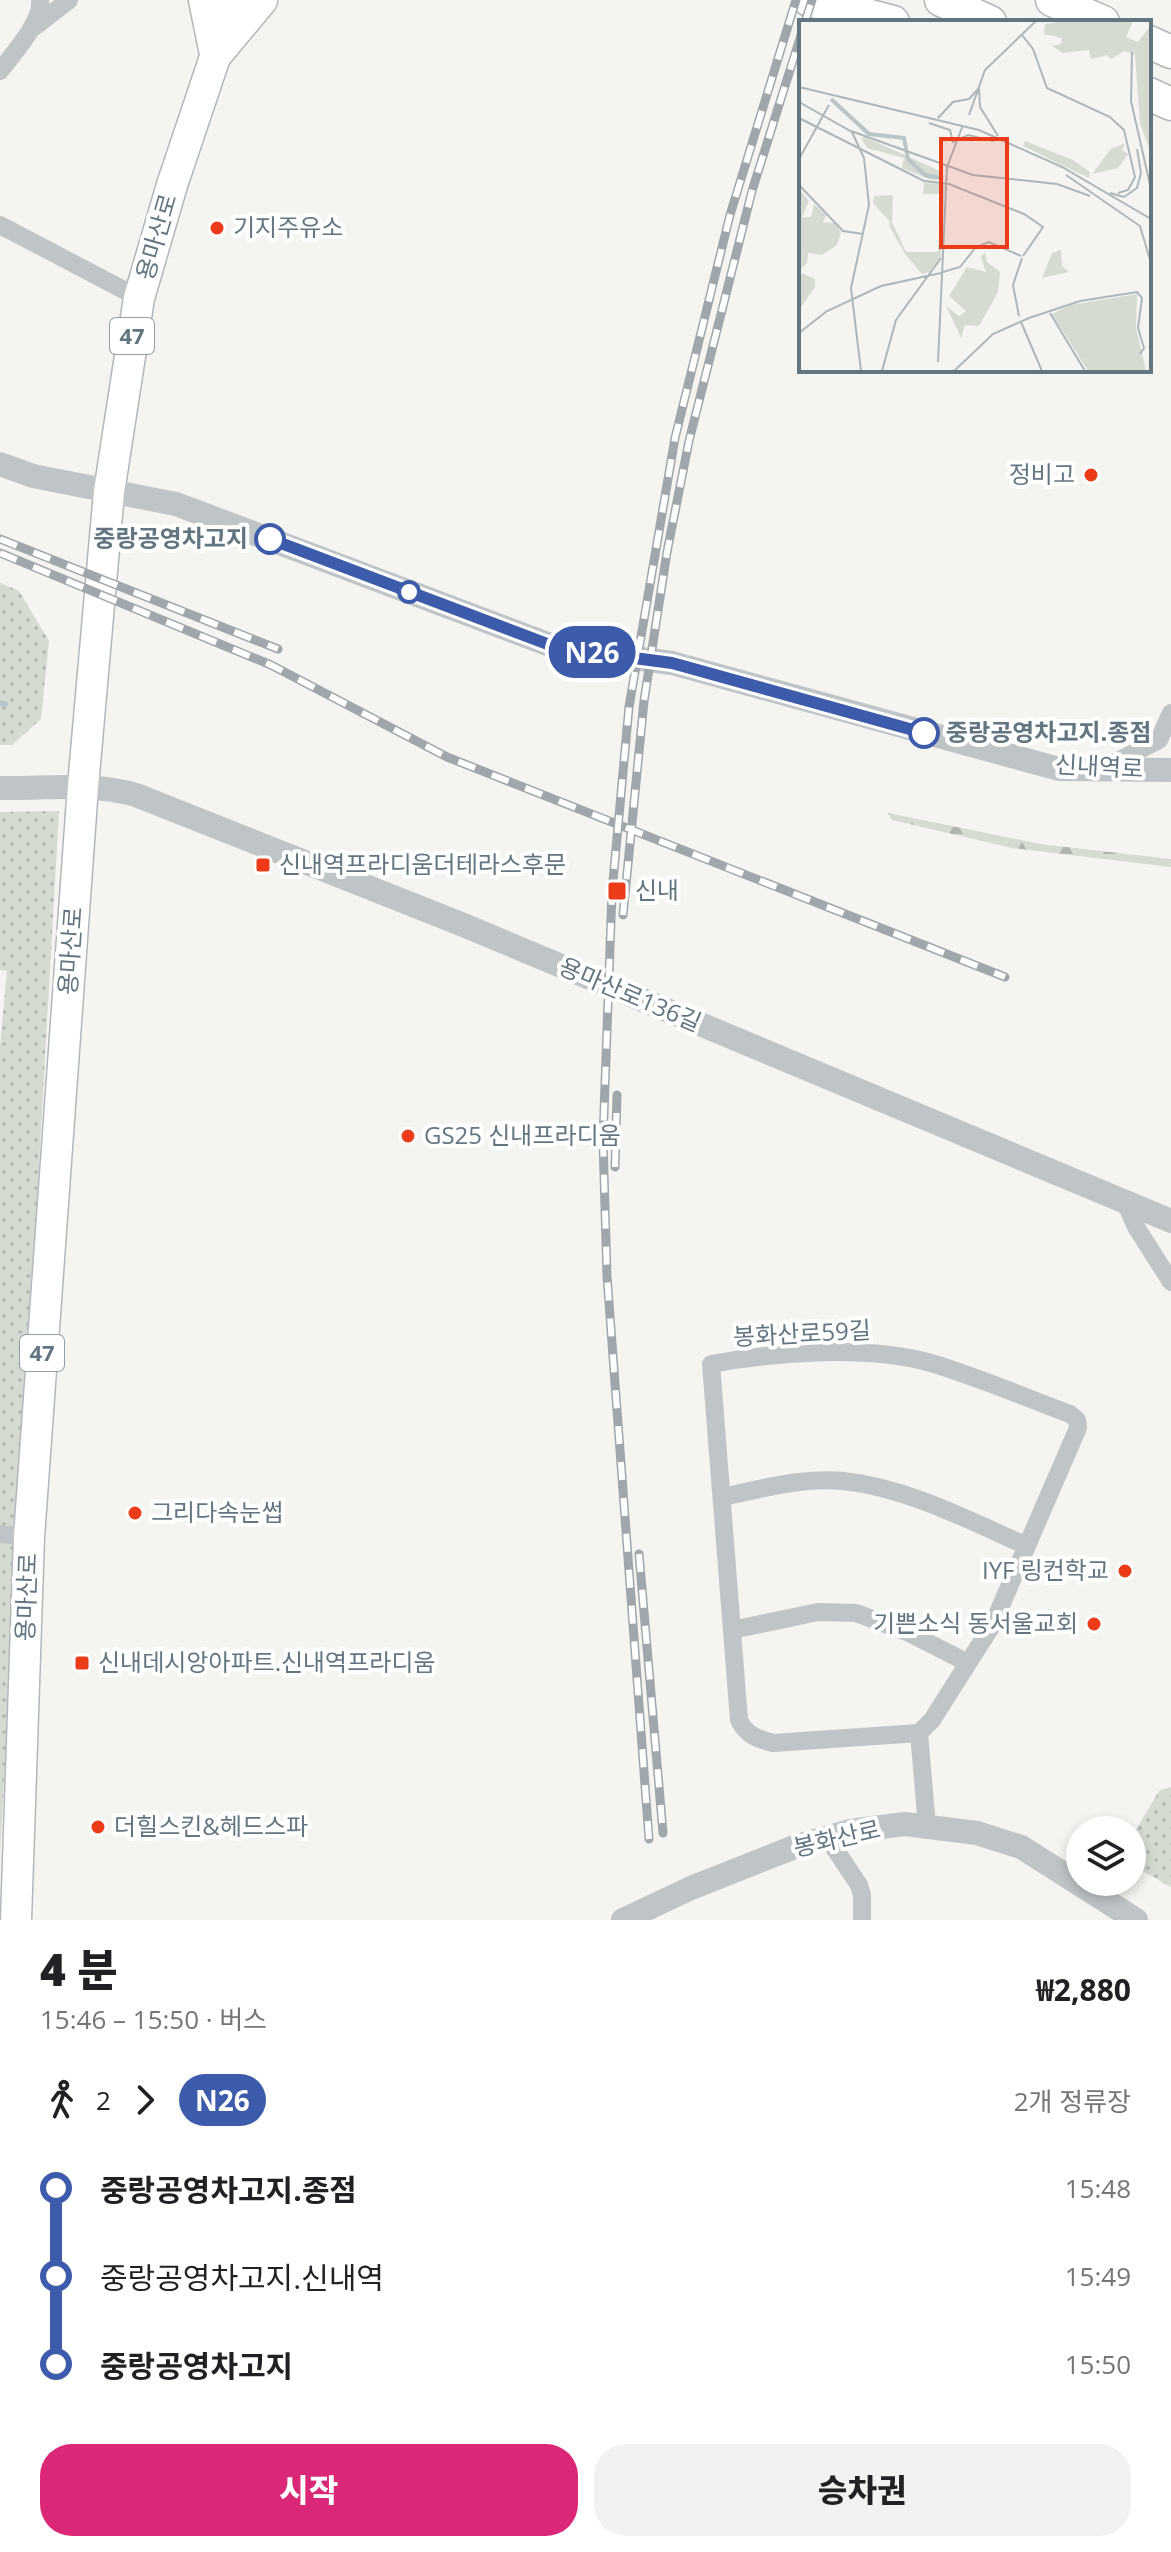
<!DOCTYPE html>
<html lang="ko">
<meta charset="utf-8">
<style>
body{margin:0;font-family:"Open Sans","Noto Sans KR",sans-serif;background:#f2f2f2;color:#202124;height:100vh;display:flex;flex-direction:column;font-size:30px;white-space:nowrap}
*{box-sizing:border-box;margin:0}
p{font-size:26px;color:#757577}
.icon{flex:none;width:44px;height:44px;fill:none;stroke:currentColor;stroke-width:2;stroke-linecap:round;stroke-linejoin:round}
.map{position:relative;height:1920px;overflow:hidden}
.panel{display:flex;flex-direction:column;background:#fff;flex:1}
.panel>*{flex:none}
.badge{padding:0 16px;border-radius:26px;font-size:28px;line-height:52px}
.fabs{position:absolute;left:1066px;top:1816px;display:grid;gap:16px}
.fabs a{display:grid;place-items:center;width:80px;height:80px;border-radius:50%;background:#fff;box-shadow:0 4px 12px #0003;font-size:40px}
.map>.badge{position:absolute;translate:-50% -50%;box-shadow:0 0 0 4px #fff}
.legs{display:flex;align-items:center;gap:12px;height:88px;padding:0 40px;font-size:26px}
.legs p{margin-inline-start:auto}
.head{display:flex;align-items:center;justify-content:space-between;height:136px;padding:0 40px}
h1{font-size:44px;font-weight:800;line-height:60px}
.button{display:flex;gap:16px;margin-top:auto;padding:16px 40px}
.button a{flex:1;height:92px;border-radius:32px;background:#db2777;color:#fff;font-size:32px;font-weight:800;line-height:92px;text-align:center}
.button a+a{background:#f2f2f2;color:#202124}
ul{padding:0 40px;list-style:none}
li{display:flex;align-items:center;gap:28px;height:88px;font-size:30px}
li i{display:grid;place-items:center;width:12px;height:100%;margin:0 10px;background:currentColor}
li i::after{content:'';width:20px;height:20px;margin:-10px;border:6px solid;border-radius:50%;background:#fff}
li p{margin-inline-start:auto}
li:first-child i{background:linear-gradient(#0000 50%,currentColor 0)}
li:last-child i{background:linear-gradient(currentColor 50%,#0000 0)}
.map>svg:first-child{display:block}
.forest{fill:url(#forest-firs)}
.park{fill:url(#park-dots)}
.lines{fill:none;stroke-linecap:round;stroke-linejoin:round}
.stream{stroke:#b8c6ca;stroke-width:6}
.primary-casing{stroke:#b2b7ba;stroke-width:33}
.trunk-casing{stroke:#b2b6b9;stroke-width:35}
.minor{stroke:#bfc4c6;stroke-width:18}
.tertiary{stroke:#bfc4c6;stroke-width:24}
.primary{stroke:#fff;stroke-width:30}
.trunk{stroke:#fff;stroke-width:32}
.rail-casing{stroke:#9fa7ac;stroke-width:9}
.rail{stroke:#fff;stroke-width:6;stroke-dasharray:18;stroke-linecap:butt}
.line-1-casing{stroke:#fff;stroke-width:18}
.line-1{stroke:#3d5bab;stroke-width:12}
.poi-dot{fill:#eb3b19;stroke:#fff;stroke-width:3}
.stop-1-dot{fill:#fff;stroke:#3d5bab;stroke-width:4}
.labels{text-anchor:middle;stroke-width:8;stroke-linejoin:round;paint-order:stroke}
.shield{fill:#fff;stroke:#919fa8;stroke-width:2}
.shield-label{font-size:22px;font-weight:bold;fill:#627682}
.poi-label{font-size:24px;fill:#627682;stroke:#fff;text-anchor:start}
.street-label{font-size:24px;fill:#627682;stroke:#fff}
.stop-label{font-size:24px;font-weight:bold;fill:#627682;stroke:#fff;text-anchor:end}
.inset-river{fill:none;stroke:#b8c6ca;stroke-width:4}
.inset-road{fill:none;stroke:#adb7ba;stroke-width:2}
.view{fill:#eb3b19;fill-opacity:0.15;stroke:#eb3b19;stroke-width:4}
.inset-edge{fill:none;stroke:#627682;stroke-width:4}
</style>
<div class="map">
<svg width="1171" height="1920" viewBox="0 0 1171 1920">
<defs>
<pattern id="forest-firs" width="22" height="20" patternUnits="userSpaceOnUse" patternTransform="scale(2)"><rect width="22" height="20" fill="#d5dbd1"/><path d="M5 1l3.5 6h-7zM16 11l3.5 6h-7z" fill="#b0b6af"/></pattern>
<pattern id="park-dots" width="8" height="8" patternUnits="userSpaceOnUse" patternTransform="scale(2)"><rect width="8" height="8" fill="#d5dbd1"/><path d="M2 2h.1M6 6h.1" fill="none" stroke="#b0b6af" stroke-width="1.8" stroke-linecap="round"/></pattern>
</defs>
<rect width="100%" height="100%" fill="#f4f4f0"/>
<path class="forest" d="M 888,813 L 1040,844 L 1171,859 L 1171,867 L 1012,848 L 892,820 Z"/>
<path class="park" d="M 0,583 L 19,591 L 49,641 L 41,719 L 12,745 L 0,745 Z
M 59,811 L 0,1854 L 0,1046 L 7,971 L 0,970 L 0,812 Z
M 1171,1787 L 1171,1887 L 1132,1865 L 1132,1836 L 1159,1791 Z"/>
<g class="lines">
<path class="stream" d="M 0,703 L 5,704"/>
<defs>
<path id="primary" d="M 16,1920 L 29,1537 L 83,786 L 109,492 L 139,298 L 172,185 L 216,54 L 237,0"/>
<path id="trunk" d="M 205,0 L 216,54
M 809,0 L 893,22
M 941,0 L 990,22
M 1052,0 L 1103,22
M 1149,42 L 1171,52
M 216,54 L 261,0
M 1149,94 L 1171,104"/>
</defs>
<use href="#primary" class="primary-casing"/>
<use href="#trunk" class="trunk-casing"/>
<path class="minor" d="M 34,27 L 69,0
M 0,71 C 13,54 43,21 40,0
M 0,225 L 139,298
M 1101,764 L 1114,763 L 1159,740 L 1171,713
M 1125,1202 L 1136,1227 L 1171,1282
M 722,1497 C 761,1489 802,1477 843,1481 C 908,1488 968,1520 1027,1546
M 0,1534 L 29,1537
M 732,1630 L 818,1612 L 856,1613 L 907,1632 L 968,1663
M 919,1733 L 773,1743 C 758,1739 746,1735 739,1720 L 711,1364 C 776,1352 867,1345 931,1363 C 978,1377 1024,1397 1070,1414 L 1077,1420 L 1078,1428 L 993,1624 L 932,1720 L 919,1733 L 927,1827
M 827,1837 L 859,1885 L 862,1895 L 862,1920"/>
<path class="tertiary" d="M 0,464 L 33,476 L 176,504 L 558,648 L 672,663 L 1059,769 L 1171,770
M 0,788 C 46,789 92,782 136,795 L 461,924 L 1171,1221
M 623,1920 L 691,1888 L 797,1846 L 850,1831 L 905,1824 L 977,1833 L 1021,1847 L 1136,1920"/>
<use href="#primary" class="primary"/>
<use href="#trunk" class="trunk"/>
<defs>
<path id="rail" d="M 805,22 L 812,0
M 0,539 L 278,649
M 0,553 L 271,665 L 447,757 L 1005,977
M 623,915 L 644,701 L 667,552 L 689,441 L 752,191 L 801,35
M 615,1167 L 617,1095
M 639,1554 L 663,1833
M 649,1839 L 607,1276 L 603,1140 L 612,892 L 629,707 L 675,438 L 730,215 L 796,0"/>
</defs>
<use href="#rail" class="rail-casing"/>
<use href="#rail" class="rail"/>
</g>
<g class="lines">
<defs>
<path id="line-1" d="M 270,539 L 558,648 L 672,663 L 924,733"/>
</defs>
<use href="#line-1" class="line-1-casing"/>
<use href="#line-1" class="line-1"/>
</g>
<g class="poi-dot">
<circle cx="217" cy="228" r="8"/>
<circle cx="1091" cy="475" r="8"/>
<rect x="255" y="857" width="16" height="16" rx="4"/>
<rect x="607" y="881" width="20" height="20" rx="4"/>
<circle cx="408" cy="1136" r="8"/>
<circle cx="135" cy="1513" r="8"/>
<circle cx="1125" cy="1571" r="8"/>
<circle cx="1094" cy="1624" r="8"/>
<rect x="74" y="1655" width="16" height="16" rx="4"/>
<circle cx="98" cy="1827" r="8"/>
</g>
<g class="stop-1-dot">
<circle cx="270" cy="539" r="14"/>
<circle cx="409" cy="592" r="10"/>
<circle cx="924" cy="733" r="14"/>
</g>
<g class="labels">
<g class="shield">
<rect x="110" y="318" width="44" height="36" rx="6"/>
<rect x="20" y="1335" width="44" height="36" rx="6"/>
</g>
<g class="shield-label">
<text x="132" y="344">47</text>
<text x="42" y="1361">47</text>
</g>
<g class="poi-label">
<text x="233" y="236">기지주유소</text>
<text x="1075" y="483" text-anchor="end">정비고</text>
<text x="279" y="873">신내역프라디움더테라스후문</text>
<text x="635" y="899">신내</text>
<text x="424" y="1144">GS25 신내프라디움</text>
<text x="151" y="1521">그리다속눈썹</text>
<text x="1109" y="1579" text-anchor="end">IYF 링컨학교</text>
<text x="1078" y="1632" text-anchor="end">기쁜소식 동서울교회</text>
<text x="98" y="1671">신내데시앙아파트.신내역프라디움</text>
<text x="114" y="1835">더힐스킨&amp;헤드스파</text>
</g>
<g class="street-label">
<text transform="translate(157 237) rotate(-74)" y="8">용마산로</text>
<text transform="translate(1099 767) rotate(3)" y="8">신내역로</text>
<text transform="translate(71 951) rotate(-86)" y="8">용마산로</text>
<text transform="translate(630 995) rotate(23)" y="8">용마산로136길</text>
<text transform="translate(802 1334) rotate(-3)" y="8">봉화산로59길</text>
<text transform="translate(27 1597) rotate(-88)" y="8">용마산로</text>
<text transform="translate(837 1839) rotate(-13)" y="8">봉화산로</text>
</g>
<g class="stop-label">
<text x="248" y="547">중랑공영차고지</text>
<text x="946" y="741" text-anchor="start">중랑공영차고지.종점</text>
</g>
</g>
<g transform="translate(799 20)">
<rect width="352" height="352" fill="#f4f4f0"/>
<path d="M 267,1 L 334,1 L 327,17 L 339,22 L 352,5 L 352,133 L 341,103 L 336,35 L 326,31 L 312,39 L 308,35 L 292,39 L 290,30 L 264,33 L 253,26 L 262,24 L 263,18 L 245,14 L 246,4 ZM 0,169 L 10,181 L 3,197 L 12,197 L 15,184 L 27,195 L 24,202 L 35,203 L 42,212 L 38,225 L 23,235 L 9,233 L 8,243 L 0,251 ZM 262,230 L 263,246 L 270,252 L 243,258 L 253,233 ZM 186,232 L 188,242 L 201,252 L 199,272 L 180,306 L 166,305 L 162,318 L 147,286 L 160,296 L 167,291 L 150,276 L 168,247 L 187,252 L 182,237 Z" fill="#d5dbd1"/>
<path d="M 66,117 L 143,152 L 145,159 L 132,160 L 103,148 L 105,138 L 68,128 L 62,118 ZM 226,121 L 274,140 L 291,152 L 290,158 L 224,126 ZM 326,123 L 323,130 L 329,134 L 319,148 L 293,154 L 312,129 ZM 125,163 L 146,164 L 142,237 L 130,252 L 123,254 L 106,234 L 90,206 L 91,202 L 74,183 L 75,176 L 94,175 L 93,202 L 107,232 L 139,232 L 143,174 L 124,174 ZM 0,252 L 16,259 L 16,267 L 0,290 ZM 338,274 L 337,308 L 347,351 L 289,351 L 253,294 L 271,285 Z" fill="#d5dbd1"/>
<path class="inset-river" d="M 32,79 L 70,114 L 105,118 L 109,139 L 126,155 L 143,158"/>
<path class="inset-road" d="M 223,15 L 234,29 L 248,68 L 311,97 L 325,110 L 336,157 L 329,170 L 319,173M 333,32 L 332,81 L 352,169M 0,67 L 180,110 L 263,147 L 352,199M 180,68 L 181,87 L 199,116M 0,82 L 53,112 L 65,138 L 70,185 L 52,268 L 62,351M 170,95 L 186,50 L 237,1M 0,98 L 125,161 L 150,164 L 225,194 L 244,207 L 224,236M 139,98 L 154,82 L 170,79 L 179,69M 130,103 L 151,110 L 154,122 L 169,115 L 195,121M 52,111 L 174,155 L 258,164 L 291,176M 0,139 L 30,85M 267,155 L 341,206 L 352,243M 0,165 L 44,211 L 64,214M 311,173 L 325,177 L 338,168 L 342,153 L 338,129M 144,252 L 161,247 L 177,227 L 190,222 L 222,236M 251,293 L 286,351M 220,296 L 214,265 L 223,238M 222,302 L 243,351M 0,313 L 28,291 L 82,266 L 142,253M 139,342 L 148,147 L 164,105M 83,351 L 97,300 L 142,238M 155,351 L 194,314 L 230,298 L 281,281 L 338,272 L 343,278 L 339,308 L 345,328 L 341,334"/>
<path class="view" d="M 142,119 L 208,119 L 208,227 L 142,227 Z"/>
<rect width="352" height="352" class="inset-edge"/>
</g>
</svg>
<div class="fabs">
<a><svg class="icon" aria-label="layers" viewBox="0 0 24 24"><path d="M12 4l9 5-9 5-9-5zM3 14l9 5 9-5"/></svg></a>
</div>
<b class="badge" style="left:592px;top:652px;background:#3d5bab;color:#fff">N26</b>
</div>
<section class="panel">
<div class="head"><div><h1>4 분</h1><p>15:46 – 15:50 · 버스</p></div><b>₩2,880</b></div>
<div class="legs"><svg class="icon" aria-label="walk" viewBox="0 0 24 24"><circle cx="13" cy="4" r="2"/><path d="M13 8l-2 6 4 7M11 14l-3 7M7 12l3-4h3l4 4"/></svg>2<svg class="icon" aria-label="forward" viewBox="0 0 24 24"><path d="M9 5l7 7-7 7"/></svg><b class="badge" style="background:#3d5bab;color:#fff">N26</b><p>2개 정류장</p></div>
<ul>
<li><i style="color:#3d5bab"></i><b>중랑공영차고지.종점</b><p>15:48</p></li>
<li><i style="color:#3d5bab"></i><span>중랑공영차고지.신내역</span><p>15:49</p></li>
<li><i style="color:#3d5bab"></i><b>중랑공영차고지</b><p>15:50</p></li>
</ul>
<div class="button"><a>시작</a><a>승차권</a></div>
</section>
